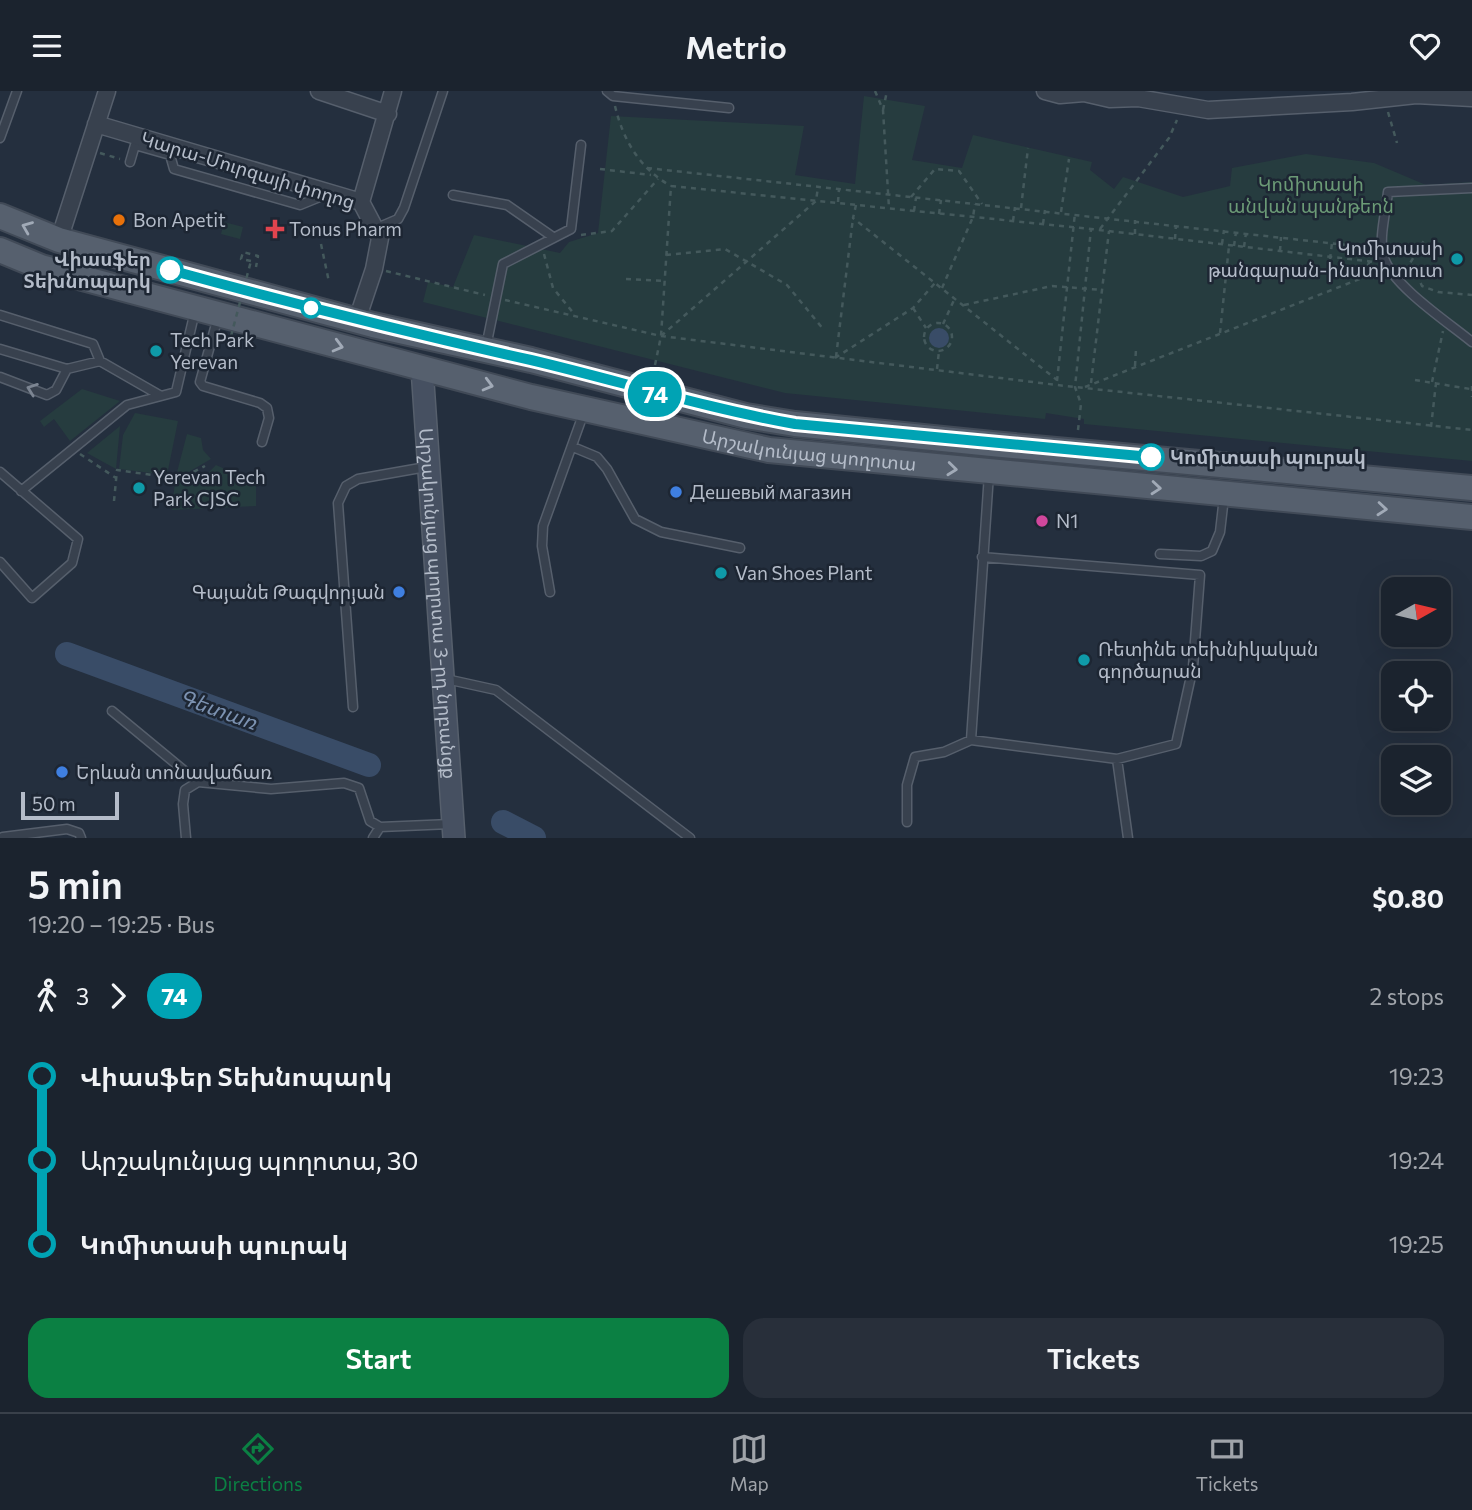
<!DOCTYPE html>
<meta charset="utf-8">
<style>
body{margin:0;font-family:Commissioner,"Noto Sans Armenian",sans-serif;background:#282f3a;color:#f1f3f6;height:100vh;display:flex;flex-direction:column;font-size:26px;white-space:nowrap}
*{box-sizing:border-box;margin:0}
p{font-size:23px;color:#a0a4aa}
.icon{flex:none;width:38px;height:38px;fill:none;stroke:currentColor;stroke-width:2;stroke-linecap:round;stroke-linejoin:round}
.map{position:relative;height:747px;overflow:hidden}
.panel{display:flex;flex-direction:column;background:#1b232e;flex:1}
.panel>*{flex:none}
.badge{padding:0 14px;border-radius:23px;font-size:24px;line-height:46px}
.needle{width:46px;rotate:82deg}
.controls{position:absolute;left:1381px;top:486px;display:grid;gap:14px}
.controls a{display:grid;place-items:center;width:70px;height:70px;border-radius:14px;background:#1b232e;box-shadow:0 7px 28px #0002,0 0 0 2px #39404a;font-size:35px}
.scale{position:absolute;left:21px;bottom:18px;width:98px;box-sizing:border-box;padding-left:7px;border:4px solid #b4bcc9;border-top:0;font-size:19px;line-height:24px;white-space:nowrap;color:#b4bcc9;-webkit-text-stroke:5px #1d2633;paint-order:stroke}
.map>.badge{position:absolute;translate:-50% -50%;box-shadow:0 0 0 4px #fff}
.legs{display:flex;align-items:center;gap:10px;height:77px;padding:0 28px;font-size:23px}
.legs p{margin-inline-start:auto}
.headline{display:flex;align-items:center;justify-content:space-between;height:119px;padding:0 28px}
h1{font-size:38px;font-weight:600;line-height:52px}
.action{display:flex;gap:14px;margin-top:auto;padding:14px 28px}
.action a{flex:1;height:80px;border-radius:21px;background:#0b8043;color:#fff;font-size:28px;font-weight:600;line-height:80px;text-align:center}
.action a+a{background:#282f3a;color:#f1f3f6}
ul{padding:0 28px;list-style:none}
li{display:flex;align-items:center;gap:24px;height:84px;font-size:26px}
li i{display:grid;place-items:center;width:10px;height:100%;margin:0 9px;background:currentColor}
li i::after{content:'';width:18px;height:18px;margin:-9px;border:5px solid;border-radius:50%;background:#1b232e}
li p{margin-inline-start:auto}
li:first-child i{background:linear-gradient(#0000 50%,currentColor 0)}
li:last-child i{background:linear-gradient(currentColor 50%,#0000 0)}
header{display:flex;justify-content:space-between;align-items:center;height:91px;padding:0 28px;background:#1b232e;font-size:32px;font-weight:600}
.menu{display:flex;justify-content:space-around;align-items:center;height:98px;border-top:2px solid #39404a;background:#1b232e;font-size:19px;color:#a0a4aa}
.menu a{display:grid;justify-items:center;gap:4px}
.menu .on{color:#0b8043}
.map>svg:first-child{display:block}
.green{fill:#263c3f}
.water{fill:#394c67}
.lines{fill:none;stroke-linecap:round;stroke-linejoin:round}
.river{stroke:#394c67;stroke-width:24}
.lane-casing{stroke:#565f6c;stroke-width:11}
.street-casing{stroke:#565f6c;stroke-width:19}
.secondary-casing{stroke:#565f6c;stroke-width:24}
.primary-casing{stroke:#414a57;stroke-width:28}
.path{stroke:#44595c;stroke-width:2.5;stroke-dasharray:5 5;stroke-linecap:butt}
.lane{stroke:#38414e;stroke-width:8}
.street{stroke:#38414e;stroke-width:16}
.secondary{stroke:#465061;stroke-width:21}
.primary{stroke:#56606e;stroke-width:24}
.path-bridge{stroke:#44595c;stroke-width:2.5;stroke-dasharray:5 5;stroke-linecap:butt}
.oneway{stroke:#a1aab7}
.oneway2{stroke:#7c8592}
.line-1-casing{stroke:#fff;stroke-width:16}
.line-1{stroke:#00a3b4;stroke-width:10}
.food-dot{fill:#e8710a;stroke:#1d2633;stroke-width:2.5}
.health-dot{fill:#e0444e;stroke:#1d2633;stroke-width:2.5}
.culture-dot{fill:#0f9aa8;stroke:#1d2633;stroke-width:2.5}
.stop-1-dot{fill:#fff;stroke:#00a3b4;stroke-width:3.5}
.shop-dot{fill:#3f7fe0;stroke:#1d2633;stroke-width:2.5}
.hotel-dot{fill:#d1479c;stroke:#1d2633;stroke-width:2.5}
.labels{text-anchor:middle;stroke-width:5;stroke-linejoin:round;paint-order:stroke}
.street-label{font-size:19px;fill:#b4bcc9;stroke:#1d2633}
.park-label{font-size:19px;fill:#6b9a76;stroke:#1d2633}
.poi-label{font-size:19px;fill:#b4bcc9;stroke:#1d2633;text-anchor:start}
.stop-label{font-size:19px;font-weight:bold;fill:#b4bcc9;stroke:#1d2633;text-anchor:end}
.water-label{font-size:21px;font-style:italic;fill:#7c92b1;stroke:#1d2633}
</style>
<header><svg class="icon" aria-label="menu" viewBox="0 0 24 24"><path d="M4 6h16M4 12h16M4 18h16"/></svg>Metrio<svg class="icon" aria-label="heart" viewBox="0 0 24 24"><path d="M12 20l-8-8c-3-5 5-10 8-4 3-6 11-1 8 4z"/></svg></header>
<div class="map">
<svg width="1472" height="747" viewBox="0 0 1472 747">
<rect width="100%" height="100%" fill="#242f3e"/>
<path class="green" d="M 864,5 L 925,15 L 912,69 L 962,77 L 973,44 L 1092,71 L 1090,79 L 1114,98 L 1123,86 L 1183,106 L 1230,95 L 1232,77 L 1306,63 L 1374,72 L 1426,94 L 1472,91 L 1472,370 L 1084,333 L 1084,328 L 1046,322 L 1045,328 L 785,302 L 423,211 L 428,191 L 453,196 L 474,144 L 560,162 L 569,151 L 598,142 L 611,25 L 804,35 L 795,84 L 855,93 Z
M 224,131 L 243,136 L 240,148 L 221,143 Z
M 82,298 L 120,310 L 70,350 L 54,328 L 44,336 L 40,330 Z
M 135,322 L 178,330 L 167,384 L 119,378 L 123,344 Z
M 120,335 L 116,378 L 87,362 Z
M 187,343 L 201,347 L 203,359 L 211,368 L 180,386 L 176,385 Z
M 216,374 L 256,392 L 256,415 L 172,419 L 175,390 L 207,383 Z"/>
<path class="water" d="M929 247a10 10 0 1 1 20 0a10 10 0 1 1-20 0Z"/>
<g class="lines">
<path class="river" d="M 67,563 L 369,674
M 503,731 L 534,747"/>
<defs>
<path id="lane" d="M 607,0 L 613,5 L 729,17
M 0,47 L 17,0
M 130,71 L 135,54 L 170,64 L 174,78 L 300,114 L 327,103
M 1472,97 L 1388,101 C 1386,121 1378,148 1384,167 C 1393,195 1449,232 1472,251
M 453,104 L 507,114 L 553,146
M 377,137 L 398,128 L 404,117 L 443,0
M 0,224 L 93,253 L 100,270
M 218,226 L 200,291 L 203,295 L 260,312 L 267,317 L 269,327 L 262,351
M 486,256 L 503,173 L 571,138 L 581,54
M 0,258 L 67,278
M 0,286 L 47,304 L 56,299 L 67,278 L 100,270 L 161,305 L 176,301 L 195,220
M 573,356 L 597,366 L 607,378 L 635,428 L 661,441 L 740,457
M 0,381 L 78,448 L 72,472 L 32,507 L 0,471
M 21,400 L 127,314 L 161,305
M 1160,463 L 1201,465 L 1212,460 L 1220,441 L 1224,406
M 550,501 L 542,455 L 543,435 L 584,321
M 446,588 L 496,599 L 690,747
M 353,616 L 338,412 L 346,395 L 358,388 L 426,376
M 112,620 L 198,691
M 971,649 L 989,383
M 1117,668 L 1128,747
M 907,731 L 907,694 L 915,666 L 944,661 L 971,649 L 1117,668 L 1176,653 L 1193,576 L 1200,484 L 982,466
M 3,746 L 67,738 L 79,742 L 81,747
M 186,747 L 183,713 L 185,699 L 198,691 L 271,698 L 344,692 L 359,697 L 370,730 L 380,736 L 451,733
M 373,747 L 380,736"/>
<path id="street" d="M 319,0 L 388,23
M 1045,0 L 1060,4 L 1084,2 L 1110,8 L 1138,7 L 1208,19 L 1352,11 L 1416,4 L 1472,7
M 96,33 L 361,111 L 380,147 L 374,178 L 357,229
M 361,111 L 393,0
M 59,149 L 107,0"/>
<g id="secondary">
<path id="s1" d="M 422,277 L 454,747"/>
</g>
<g id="primary">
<path d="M 0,125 L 59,149 L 373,234 L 531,269 L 746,325 L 795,333 L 992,353 L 1472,397"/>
<path id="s2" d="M 0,159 L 41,176 L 531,306 L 769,359 L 1472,426"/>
</g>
</defs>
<use href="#lane" class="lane-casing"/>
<use href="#street" class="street-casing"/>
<use href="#secondary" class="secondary-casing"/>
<use href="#primary" class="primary-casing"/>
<path class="path" d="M 875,0 L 883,19 L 889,117
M 615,15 C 623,49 640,78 671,95
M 883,19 L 887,0
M 1388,21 L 1397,52
M 100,62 L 120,68
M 647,77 L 1374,157
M 600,78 L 651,84
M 911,106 L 935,78 L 959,80 L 982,113
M 838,111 L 839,98
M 856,114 L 853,127 L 1057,289
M 1021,117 L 1028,57
M 914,120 L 916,107
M 1061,121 L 1069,68
M 939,123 L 941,109
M 1013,130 L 1015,116
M 1043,133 L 1045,119
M 1100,138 L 1169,47 L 1177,29
M 1135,143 L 1135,129
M 581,144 L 612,140 L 658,88
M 1175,148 L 1176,134
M 321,153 L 329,191
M 1222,153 L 1224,139
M 1234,155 L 1236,141
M 1244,156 L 1246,142
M 1280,160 L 1281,146
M 544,163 L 553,197 L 575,224
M 666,164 L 725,158 L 787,194 L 824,239
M 1330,168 L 1332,152
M 251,170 L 241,168 L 243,161 L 258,165 L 256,176
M 1412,174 L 1422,195 L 1438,201 L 1472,204
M 1404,179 C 1414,170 1415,159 1425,149
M 386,180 L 485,204
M 626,188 L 665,190
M 942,197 L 973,126 L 975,113
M 505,209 L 661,245 L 1057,294 L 1472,339
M 964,214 L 1052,195 L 1102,199
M 913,217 L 926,237
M924 246a14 14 0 1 1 28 0a14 14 0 1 1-28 0Z
M 943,233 L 955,207
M 1220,242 L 1229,155
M 661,245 L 816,110 L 818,96
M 224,248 L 233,251 L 234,246
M 836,266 L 853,127
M 835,267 L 913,217 L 935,192
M 655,274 L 661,245 L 671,95 L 1091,138 L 1375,171
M 1135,275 L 1136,258
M 937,278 L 939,260
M 1415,289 L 1470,298
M 1057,290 L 1075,122
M 1432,291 L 1443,240
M 1091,292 L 1109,140
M 1472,295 L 1472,306
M 1085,296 L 1362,187 L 1369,172 L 1370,157
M 1431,336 L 1436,292
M 1078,339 L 1081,313 L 1075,296 L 1091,138
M 80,363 L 116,387
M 114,410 L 117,379 L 180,388 L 205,375"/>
<use href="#lane" class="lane"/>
<use href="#street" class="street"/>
<use href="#secondary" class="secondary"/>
<use href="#primary" class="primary"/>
<path class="path-bridge" d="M 231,245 L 251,170"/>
</g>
<defs><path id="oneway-chevron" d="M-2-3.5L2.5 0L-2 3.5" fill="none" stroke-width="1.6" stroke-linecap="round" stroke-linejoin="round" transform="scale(1.75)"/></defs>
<g class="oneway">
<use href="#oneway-chevron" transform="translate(27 136) rotate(-158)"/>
<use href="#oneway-chevron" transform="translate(338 255) rotate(15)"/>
<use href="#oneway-chevron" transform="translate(488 294) rotate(15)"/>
<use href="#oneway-chevron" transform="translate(952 378) rotate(6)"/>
<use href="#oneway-chevron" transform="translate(1156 397) rotate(5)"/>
<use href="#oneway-chevron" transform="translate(1382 418) rotate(5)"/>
</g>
<use class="oneway2" href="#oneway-chevron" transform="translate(32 298) rotate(-160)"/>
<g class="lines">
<defs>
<path id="line-1" d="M 170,179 C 290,212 410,242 531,269 C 620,290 705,317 795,333 L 1151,366"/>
</defs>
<use href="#line-1" class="line-1-casing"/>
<use href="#line-1" class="line-1"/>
</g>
<circle class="food-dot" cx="119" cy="129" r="7"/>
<path class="health-dot" d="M271.5 127.5h7v7h7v7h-7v7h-7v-7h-7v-7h7z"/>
<g class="culture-dot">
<circle cx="1457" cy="168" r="7"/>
<circle cx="156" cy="260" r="7"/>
<circle cx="139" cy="397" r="7"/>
<circle cx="721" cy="482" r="7"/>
<circle cx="1084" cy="569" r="7"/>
</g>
<g class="stop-1-dot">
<circle cx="170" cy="179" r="12"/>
<circle cx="311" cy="217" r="9"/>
<circle cx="1151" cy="366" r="12"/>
</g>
<g class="shop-dot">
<circle cx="676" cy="401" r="7"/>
<circle cx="399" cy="501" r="7"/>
<circle cx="62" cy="681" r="7"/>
</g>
<circle class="hotel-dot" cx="1042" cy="430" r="7"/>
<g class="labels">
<g class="street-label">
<text transform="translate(248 79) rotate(17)" y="7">Կարա-Մուրզայի փողոց</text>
<text dy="7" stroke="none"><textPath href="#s2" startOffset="835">Արշակունյաց պողոտա</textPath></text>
<text dy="7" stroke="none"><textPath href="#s1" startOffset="236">Արշակունյաց պողոտա 3-րդ նրբանցք</textPath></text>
</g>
<g class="park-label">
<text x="1311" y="100">Կոմիտասի<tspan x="1311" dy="22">անվան պանթեոն</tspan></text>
</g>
<g class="poi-label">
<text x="133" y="136">Bon Apetit</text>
<text x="289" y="145">Tonus Pharm</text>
<text x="1443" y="164" text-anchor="end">Կոմիտասի<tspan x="1443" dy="22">թանգարան-ինստիտուտ</tspan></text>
<text x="170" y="256">Tech Park<tspan x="170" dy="22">Yerevan</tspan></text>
<text x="153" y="393">Yerevan Tech<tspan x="153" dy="22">Park CJSC</tspan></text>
<text x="690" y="408">Дешевый магазин</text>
<text x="1056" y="437">N1</text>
<text x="735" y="489">Van Shoes Plant</text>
<text x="385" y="508" text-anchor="end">Գայանե Թագվորյան</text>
<text x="1098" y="565">Ռետինե տեխնիկական<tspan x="1098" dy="22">գործարան</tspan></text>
<text x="76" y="688">Երևան տոնավաճառ</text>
</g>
<g class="stop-label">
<text x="151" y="175">Վիասֆեր<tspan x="151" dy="22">Տեխնոպարկ</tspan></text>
<text x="1170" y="373" text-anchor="start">Կոմիտասի պուրակ</text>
</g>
<g class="water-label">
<text transform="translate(218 619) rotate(20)" y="7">Գետառ</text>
</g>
</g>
</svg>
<div class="controls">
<a><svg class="needle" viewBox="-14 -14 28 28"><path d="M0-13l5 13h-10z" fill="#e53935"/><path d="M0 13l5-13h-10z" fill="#a0a4aa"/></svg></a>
<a><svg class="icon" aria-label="locate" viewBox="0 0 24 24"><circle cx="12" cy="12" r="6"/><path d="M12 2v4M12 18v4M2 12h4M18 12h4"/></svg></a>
<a><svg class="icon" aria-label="layers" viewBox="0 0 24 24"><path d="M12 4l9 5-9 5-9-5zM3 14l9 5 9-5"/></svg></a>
</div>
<div class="scale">50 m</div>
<b class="badge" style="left:655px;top:303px;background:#00a3b4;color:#fff">74</b>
</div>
<section class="panel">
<div class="headline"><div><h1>5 min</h1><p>19:20 – 19:25 · Bus</p></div><b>$0.80</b></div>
<div class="legs"><svg class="icon" aria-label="walk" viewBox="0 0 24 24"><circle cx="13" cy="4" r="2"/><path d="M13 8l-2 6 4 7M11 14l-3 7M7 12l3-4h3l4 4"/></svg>3<svg class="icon" aria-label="forward" viewBox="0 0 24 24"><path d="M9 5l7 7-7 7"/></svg><b class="badge" style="background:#00a3b4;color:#fff">74</b><p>2 stops</p></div>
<ul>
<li><i style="color:#00a3b4"></i><b>Վիասֆեր Տեխնոպարկ</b><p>19:23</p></li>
<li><i style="color:#00a3b4"></i><span>Արշակունյաց պողոտա, 30</span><p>19:24</p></li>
<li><i style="color:#00a3b4"></i><b>Կոմիտասի պուրակ</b><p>19:25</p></li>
</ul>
<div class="action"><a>Start</a><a>Tickets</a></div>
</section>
<nav class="menu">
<a class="on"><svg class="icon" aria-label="directions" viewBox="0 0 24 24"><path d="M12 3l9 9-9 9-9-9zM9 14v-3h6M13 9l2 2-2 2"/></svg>Directions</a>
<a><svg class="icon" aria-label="map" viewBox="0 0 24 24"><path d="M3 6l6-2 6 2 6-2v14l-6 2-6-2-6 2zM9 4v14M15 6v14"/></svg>Map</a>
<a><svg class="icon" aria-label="tickets" viewBox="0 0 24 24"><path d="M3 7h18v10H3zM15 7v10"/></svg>Tickets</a>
</nav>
